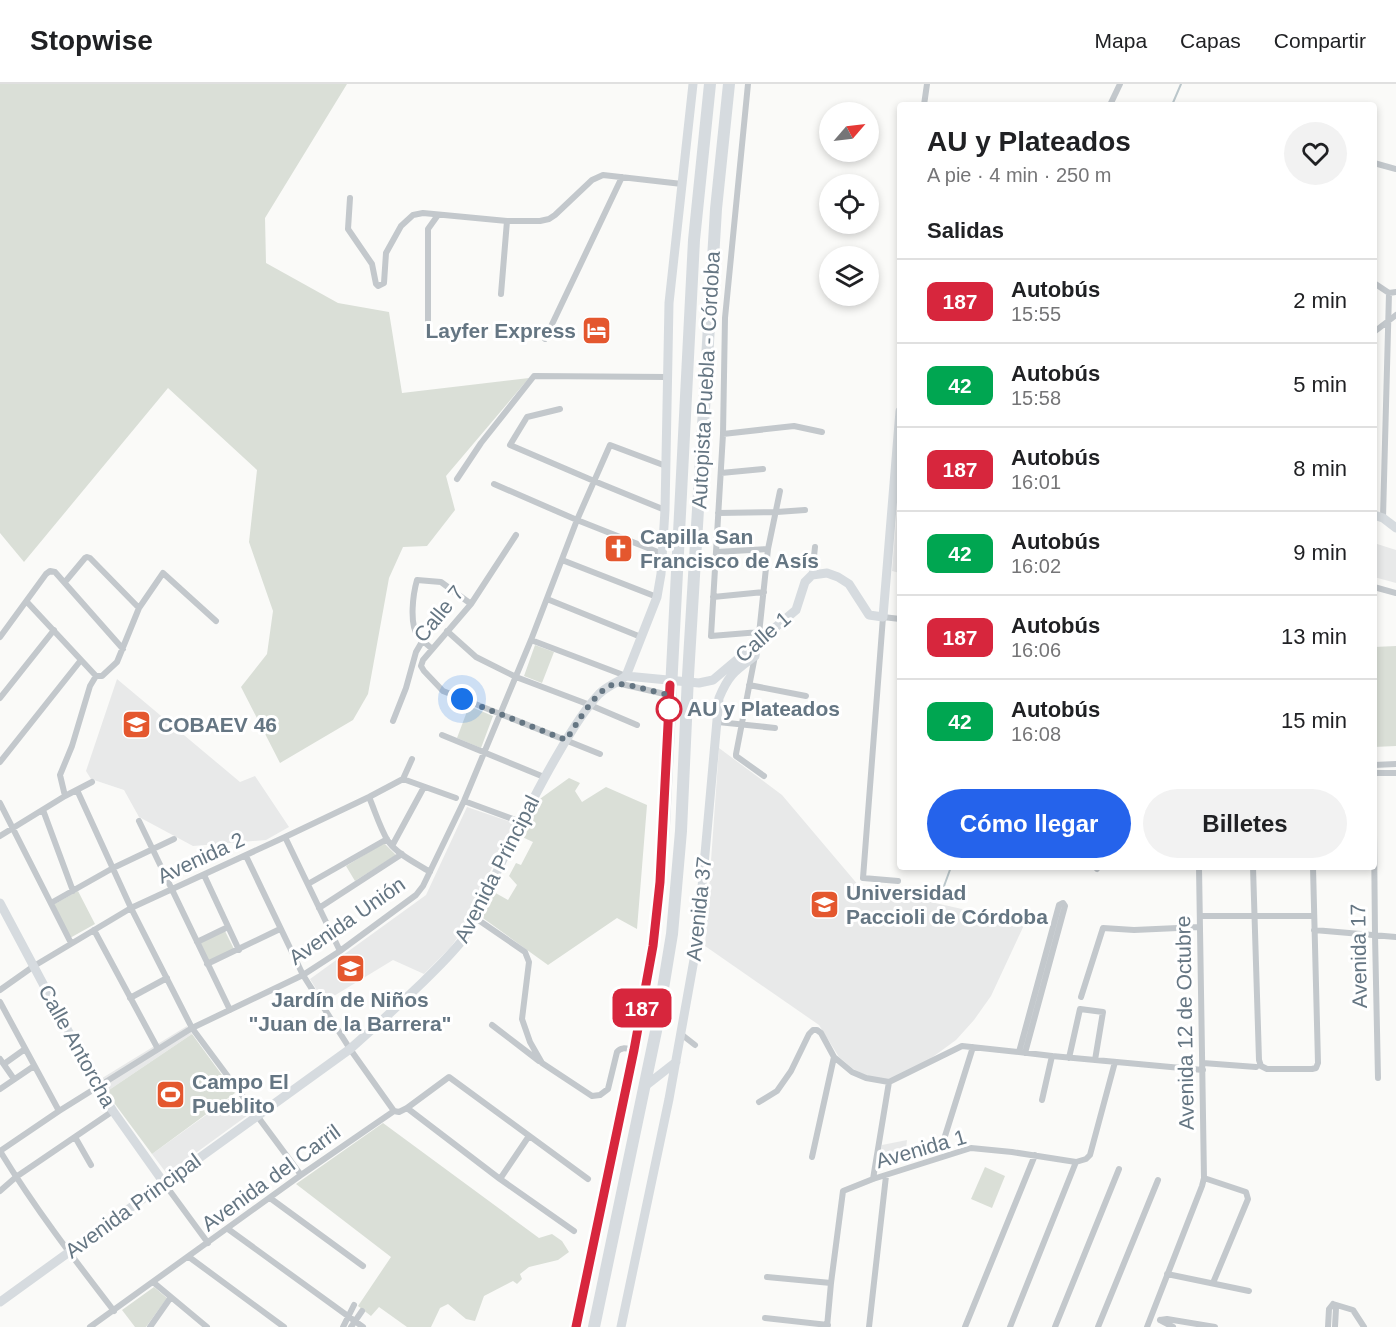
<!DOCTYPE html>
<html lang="es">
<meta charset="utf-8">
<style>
body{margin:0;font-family:Arial,sans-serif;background:#f2f2f2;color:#202124;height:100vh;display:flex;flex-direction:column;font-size:22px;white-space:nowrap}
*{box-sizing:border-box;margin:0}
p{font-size:20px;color:#757577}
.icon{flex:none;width:33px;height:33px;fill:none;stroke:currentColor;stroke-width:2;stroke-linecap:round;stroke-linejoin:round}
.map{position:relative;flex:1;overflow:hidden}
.details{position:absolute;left:897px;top:18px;width:480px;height:768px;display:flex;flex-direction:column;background:#fff;border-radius:6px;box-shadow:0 3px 9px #0003}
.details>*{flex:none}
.badge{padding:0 12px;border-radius:9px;font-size:21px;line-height:39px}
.needle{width:39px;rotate:62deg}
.controls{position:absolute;left:819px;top:18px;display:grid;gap:12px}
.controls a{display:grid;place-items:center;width:60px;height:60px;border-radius:50%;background:#fff;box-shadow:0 3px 9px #0003;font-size:30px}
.you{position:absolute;width:30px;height:30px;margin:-15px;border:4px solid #fff;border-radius:50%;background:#1a73e8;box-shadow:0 0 0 9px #1a73e833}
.map>.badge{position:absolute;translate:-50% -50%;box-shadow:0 0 0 3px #fff}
h2{padding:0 30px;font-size:22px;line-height:54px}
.round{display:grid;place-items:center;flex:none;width:63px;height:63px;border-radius:32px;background:#f2f2f2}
.summary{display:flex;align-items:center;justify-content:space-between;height:102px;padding:0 30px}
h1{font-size:28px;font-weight:600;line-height:45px}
.action{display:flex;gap:12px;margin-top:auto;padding:12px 30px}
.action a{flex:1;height:69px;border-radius:36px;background:#2563eb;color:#fff;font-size:24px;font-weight:600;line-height:69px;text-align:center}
.action a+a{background:#f2f2f2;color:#202124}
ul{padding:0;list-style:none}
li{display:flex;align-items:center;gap:18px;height:84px;padding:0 30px;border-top:2px solid #e0e0e0}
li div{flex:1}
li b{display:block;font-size:22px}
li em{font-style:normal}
li .badge{min-width:66px;font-weight:700;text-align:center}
header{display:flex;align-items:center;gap:36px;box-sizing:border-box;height:84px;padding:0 30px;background:#fff;border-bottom:2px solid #e0e0e0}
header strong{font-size:28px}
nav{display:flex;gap:33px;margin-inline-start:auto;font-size:21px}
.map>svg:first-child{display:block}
.built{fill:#e8e9e9}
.green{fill:#dadfd7}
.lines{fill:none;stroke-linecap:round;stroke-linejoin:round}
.stream{stroke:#bbc7cb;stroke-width:2}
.street{stroke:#c3c8cc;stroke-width:6}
.secondary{stroke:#d6dbdf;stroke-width:9}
.highway{stroke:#d6dbdf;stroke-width:12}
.line-casing{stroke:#fff;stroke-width:14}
.line{stroke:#d7263d;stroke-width:9}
.walk{stroke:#657683;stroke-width:6;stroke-dasharray:0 10.8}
.stop-dot{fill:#fff;stroke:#d7263d;stroke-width:3}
.labels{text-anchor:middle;stroke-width:6;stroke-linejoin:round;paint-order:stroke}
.poi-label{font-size:21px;font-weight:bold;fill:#657683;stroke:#fff;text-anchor:start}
.street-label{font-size:21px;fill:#657683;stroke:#fff}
.stop-label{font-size:21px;font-weight:bold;fill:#657683;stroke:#fff;text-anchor:start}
</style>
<header>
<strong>Stopwise</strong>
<nav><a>Mapa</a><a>Capas</a><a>Compartir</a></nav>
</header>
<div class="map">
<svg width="1396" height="1243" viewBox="0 0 1396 1243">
<rect width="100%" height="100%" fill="#fafaf8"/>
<path class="built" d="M 900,387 L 900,489 L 892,487 Z
M 1374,459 L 1396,466 L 1396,499 L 1374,493 Z
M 117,595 L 240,698 L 255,692 L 289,743 L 266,756 L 193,762 L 139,733 L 124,706 L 91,695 L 86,687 Z
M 719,664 L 782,711 L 859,802 L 1025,839 L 991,912 L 974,936 L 956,956 L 930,975 L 897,993 L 883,996 L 862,990 L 852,984 L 839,973 L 819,941 L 705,862 Z
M 467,723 L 514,739 L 458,853 L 450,864 L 424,890 L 393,876 L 324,918 L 310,895 L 426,811 Z
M 187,942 L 192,950 L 106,1008 L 99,996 Z
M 234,1011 L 248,1031 L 167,1090 L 152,1070 Z
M 907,1056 L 905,1075 L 878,1082 L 882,1061 Z"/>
<path class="green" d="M 0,0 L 347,0 L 265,134 L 266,179 L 338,219 L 389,228 L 402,309 L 529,294 L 446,392 L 455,426 L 427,462 L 403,463 L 389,494 L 368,610 L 353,636 L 280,679 L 241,603 L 267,570 L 273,527 L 249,458 L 257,386 L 168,304 L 24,478 L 0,449 Z
M 535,561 L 554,568 L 542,599 L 524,592 Z
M 1396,562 L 1396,662 L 1374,663 L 1374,563 Z
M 469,622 L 493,632 L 481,664 L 457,654 Z
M 569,694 L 580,699 L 575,707 L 582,718 L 606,703 L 647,721 L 637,845 L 617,834 L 548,881 L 480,832 L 492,807 L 508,816 L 517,801 L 509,792 L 516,779 L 521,781 L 533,758 L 520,752 L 537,717 Z
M 384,759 L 396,771 L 355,797 L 346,782 Z
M 78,807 L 95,840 L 70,854 L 53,821 Z
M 225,847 L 234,865 L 208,877 L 200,859 Z
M 192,950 L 235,1009 L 152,1070 L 106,1008 Z
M 383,1039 L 539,1154 L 552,1150 L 562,1157 L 569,1168 L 558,1176 L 529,1183 L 520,1190 L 522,1195 L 517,1200 L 513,1197 L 484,1212 L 475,1237 L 466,1235 L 448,1220 L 440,1224 L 431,1243 L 407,1243 L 379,1223 L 371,1232 L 358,1222 L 391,1173 L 296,1100 Z
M 985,1083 L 1005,1092 L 992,1124 L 971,1115 Z
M 154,1203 L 167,1214 L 146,1243 L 135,1243 L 122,1226 Z"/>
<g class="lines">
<path class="stream" d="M 1172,21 L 1181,0
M 940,813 L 951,783"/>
<path class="street" d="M 748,0 L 725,234 L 723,350 L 711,552 L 760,548
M 924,21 L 927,0
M 1110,21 L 1120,0
M 1374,79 L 1396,85
M 350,114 L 348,145 L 372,180 L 376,200 L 378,202 L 384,199 L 386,169 L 401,142 L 413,131 L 423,129 L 507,137 L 540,137 L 549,135 L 555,131 L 592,96 L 603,91 L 682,100
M 1374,199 L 1389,209 L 1396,208
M 501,210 L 507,137
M 1374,248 L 1396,231
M 428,249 L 428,145 L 438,131
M 545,255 L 622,93
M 560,325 L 527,333 L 510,361 L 594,397 L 665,426
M 723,350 L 794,342 L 822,348
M 721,389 L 763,385
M 457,395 L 481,359 L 534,292 L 667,293
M 494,400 L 577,436 L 663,470
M 718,429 L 777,428 L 805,426
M 1383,434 L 1389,209
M 516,451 L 471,520 L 423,576 L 421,582 L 424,587 L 443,607 L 600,670
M 716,468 L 768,465
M 562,476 L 657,513
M 812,491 L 815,463
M 65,498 L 85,474 L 87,473 L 90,474 L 139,524
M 1374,503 L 1396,509
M 713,513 L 764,508
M 547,515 L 641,553
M 27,518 L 96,592
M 447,547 L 476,573 L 516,593 L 590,621 L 637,641
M 759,550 L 768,465 L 780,407
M 0,553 L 46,490 L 50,487 L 55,488 L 123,565
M 531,556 L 626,592
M 432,565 C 428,561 422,557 418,552 C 409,540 413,510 417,496 L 441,498 L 471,520
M 755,572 L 736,670 L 736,672 L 764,692
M 617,599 L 669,611
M 749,601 L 806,612
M 0,614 L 54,546
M 393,637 L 406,604 L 416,568 L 423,556
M 718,638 L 775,644
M 442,651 L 544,693
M 0,678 L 81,576
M 1374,681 L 1396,680
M 1374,689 L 1396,689
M 403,695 L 456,714
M 77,706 L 131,824 L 192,944 L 301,1091
M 65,712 L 60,691 L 72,662 L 90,602 L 96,592 L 102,592 L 117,578 L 139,524 L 163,489 L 216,537
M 369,713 C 375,727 380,744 388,757 C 398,771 416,779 430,788
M 464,717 L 521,738
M 0,719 L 71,859
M 43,726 L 73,807
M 139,737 L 230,926
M 1374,750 L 1375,851 L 1378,994
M 0,752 L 65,712 L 92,698
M 285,753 L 340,867
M 392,762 L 424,703
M 246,772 L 303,891 L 350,965 L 394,1027
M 1253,783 L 1259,976 L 1261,982 L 1267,985 L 1312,985 L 1316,984 L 1318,979 L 1313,783
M 1097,785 L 1098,783
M 204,791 L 239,866
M 898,797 L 863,794 L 883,533 L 900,535
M 308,800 L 387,755
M 51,819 L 113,784 L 174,755
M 319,824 L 402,770
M 1200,832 L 1314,832
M 474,833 L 525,868 L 529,878 L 522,935 L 530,958 L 542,979 L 592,1012 L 600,1011 L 608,1005 L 617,968 C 621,962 628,965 634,966
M 94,846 L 158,965
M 1314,846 L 1396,853
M 197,858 L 228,843
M 207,880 L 280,845
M 0,906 L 34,882 L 131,824 L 285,753 L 369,713 L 403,695 L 412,675
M 1081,913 L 1103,844 L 1134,846 L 1200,843
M 130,914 L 167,894
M 0,918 L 59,1027
M 492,941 L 539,977
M 681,950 L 695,961
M 1019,968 L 1059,821 L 1063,819 L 1065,822 L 1025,969
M 1069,974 L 1080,925 L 1103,928 L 1095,976
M 0,975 L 14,995
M 1203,979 L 1256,983
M 4,980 L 25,965
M 0,1005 L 34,982
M 1042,1016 L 1052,972
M 759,1018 L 777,1007 L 791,987 L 809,950 L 813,946 L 817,946 L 821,949 L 834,973 L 852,988 L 866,994 L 889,998 L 962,962 L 1019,968 L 1052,972 L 1203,986
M 407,1024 L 500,1095 L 574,1147
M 945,1052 L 973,963
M 75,1053 L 91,1081
M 0,1067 L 59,1027 L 192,944 L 303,891 L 340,867 L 416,811 L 423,802 L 464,717 L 531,556 L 577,436 L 610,361 L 666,382
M 0,1067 C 34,1123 74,1175 114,1227
M 812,1073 L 834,973
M 1076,1078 L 1086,1075 L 1090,1071 L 1115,978
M 1204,1094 L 1246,1108 L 1248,1115 L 1213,1199
M 500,1095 L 529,1052
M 873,1095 L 889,998
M 164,1099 L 208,1159
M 0,1107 L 16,1093 L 113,1027
M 270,1114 L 363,1182
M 228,1145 L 363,1243
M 189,1173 L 284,1243
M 1167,1190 L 1249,1207
M 767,1193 L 831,1199
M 153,1198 L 207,1243
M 1333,1220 L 1353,1226 L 1364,1243
M 765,1234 L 828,1241
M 1160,1236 L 1167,1235 L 1215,1243
M 1160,1236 L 1173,1243
M 90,1243 L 301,1091 L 394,1027 L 399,1028 L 407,1024 L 449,993 L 588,1095
M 150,1243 L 171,1213
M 343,1243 L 354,1221
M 351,1243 L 362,1227
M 827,1243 L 831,1199 L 843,1107 L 873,1095 L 971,1064 L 1012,1068 L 1076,1078
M 869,1243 L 886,1092
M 965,1243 L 1035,1071
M 1010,1243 L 1076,1078
M 1055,1243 L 1119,1085
M 1098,1243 L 1158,1096
M 1147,1243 L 1202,1102 L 1204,1094 L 1199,783
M 1328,1243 L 1329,1225 L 1333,1220 L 1336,1224 L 1335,1243"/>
<path class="secondary" d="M 1374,431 L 1383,434 L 1396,444
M 626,592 L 657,513 L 661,490 L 665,426 L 669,219 L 693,0
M 626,592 L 699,599 L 713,596 L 796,526 L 805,498 L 812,491 L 827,489 L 838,493 L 849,500 L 869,531 L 883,533 L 900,327
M 0,819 L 98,1003 L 113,1027 L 164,1099
M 644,1003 L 676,978
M 0,1218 L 350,965 C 375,943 399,921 423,898 C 437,884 452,870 464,854 C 496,793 523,729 558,670 C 570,649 583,627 599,610 C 607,602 617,599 626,592
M 621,1243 L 669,1015 L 697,859 L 719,614 C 729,590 735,587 755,572 L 757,559"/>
<path class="highway" d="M 576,1243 L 634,966 L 648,892 L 657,830 L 664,742 L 694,156 L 710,0
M 594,1243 L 656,947 L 672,850 L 681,747 L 688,592 L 716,125 L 729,0"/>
</g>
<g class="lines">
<defs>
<path id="line" d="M 576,1243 L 634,966 L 653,862 L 660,798 L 670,601"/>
</defs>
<use href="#line" class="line-casing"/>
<use href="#line" class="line"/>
<path class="walk" d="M 462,615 L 566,656 C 576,642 599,598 619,600 C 633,601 655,608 669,611 L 669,625"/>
</g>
<defs>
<symbol id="hotel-square" viewBox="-11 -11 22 22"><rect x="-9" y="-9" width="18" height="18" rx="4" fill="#e4572e" stroke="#fff"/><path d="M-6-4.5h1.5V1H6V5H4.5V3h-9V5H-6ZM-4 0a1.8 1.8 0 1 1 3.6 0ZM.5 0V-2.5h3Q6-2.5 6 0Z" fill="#fff"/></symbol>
<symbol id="church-square" viewBox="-11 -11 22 22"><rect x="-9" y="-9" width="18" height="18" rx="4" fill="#e4572e" stroke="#fff"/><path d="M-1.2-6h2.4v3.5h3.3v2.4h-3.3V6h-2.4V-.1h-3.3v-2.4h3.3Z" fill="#fff"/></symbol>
<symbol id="school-square" viewBox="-11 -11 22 22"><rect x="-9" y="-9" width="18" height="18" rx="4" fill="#e4572e" stroke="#fff"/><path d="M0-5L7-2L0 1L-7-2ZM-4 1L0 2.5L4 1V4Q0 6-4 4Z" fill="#fff"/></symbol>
<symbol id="university-square" viewBox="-11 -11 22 22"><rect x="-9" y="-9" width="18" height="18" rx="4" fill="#e4572e" stroke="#fff"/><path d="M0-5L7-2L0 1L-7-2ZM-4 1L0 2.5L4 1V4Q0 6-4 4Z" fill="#fff"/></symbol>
<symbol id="stadium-square" viewBox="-11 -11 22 22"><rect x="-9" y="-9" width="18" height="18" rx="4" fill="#e4572e" stroke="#fff"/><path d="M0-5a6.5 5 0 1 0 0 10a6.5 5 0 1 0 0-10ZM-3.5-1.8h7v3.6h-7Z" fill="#fff"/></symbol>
</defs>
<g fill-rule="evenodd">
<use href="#hotel-square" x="580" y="230" width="33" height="33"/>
<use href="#church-square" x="602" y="448" width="33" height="33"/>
<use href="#school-square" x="120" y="624" width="33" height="33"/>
<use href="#university-square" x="808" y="804" width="33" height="33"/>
<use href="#school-square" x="334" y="868" width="33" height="33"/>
<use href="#stadium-square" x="154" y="994" width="33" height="33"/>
</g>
<circle class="stop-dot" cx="669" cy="625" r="12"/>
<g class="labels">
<g class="poi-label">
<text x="576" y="254" text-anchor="end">Layfer Express</text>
<text x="640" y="460">Capilla San<tspan x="640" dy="24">Francisco de Asís</tspan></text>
<text x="158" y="648">COBAEV 46</text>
<text x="846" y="816">Universidad<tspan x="846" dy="24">Paccioli de Córdoba</tspan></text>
<text x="350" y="923" text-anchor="middle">Jardín de Niños<tspan x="350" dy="24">"Juan de la Barrera"</tspan></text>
<text x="192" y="1005">Campo El<tspan x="192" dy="24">Pueblito</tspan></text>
</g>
<g class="street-label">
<text transform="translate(706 296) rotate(-87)" y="7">Autopista Puebla - Córdoba</text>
<text transform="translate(439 530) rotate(-51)" y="7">Calle 7</text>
<text transform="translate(763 553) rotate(-41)" y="7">Calle 1</text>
<text transform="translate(201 774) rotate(-25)" y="7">Avenida 2</text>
<text transform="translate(497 785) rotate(-63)" y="7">Avenida Principal</text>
<text transform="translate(699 825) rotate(-84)" y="7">Avenida 37</text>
<text transform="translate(347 837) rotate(-35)" y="7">Avenida Unión</text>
<text transform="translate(1359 872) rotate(-91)" y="7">Avenida 17</text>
<text transform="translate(1185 939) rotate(-91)" y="7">Avenida 12 de Octubre</text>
<text transform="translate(77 962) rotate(61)" y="7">Calle Antorcha</text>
<text transform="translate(921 1065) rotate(-16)" y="7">Avenida 1</text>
<text transform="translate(271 1094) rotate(-36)" y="7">Avenida del Carril</text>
<text transform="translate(133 1122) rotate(-36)" y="7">Avenida Principal</text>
</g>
<g class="stop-label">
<text x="687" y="632">AU y Plateados</text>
</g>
</g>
</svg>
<div class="controls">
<a><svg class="needle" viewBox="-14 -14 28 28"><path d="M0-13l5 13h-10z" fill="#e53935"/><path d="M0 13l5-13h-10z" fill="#757577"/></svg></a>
<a><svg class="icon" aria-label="locate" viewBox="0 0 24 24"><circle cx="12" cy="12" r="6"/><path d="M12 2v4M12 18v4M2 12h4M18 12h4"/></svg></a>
<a><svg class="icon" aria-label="layers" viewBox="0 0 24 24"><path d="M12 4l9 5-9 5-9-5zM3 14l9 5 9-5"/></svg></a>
</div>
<div class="you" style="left:462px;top:615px"></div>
<b class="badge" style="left:642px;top:924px;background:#d7263d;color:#fff">187</b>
<section class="details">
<div class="summary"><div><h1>AU y Plateados</h1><p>A pie · 4 min · 250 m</p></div><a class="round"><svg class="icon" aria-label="heart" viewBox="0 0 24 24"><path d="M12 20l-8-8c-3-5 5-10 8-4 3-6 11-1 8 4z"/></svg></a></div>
<h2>Salidas</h2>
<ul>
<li><span class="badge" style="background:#d7263d;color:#fff">187</span><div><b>Autobús</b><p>15:55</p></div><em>2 min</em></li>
<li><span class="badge" style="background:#00a651;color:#fff">42</span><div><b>Autobús</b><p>15:58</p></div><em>5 min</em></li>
<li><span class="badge" style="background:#d7263d;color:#fff">187</span><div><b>Autobús</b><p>16:01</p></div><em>8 min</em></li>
<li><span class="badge" style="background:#00a651;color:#fff">42</span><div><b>Autobús</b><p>16:02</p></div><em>9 min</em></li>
<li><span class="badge" style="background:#d7263d;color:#fff">187</span><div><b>Autobús</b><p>16:06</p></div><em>13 min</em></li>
<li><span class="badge" style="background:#00a651;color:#fff">42</span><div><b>Autobús</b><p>16:08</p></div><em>15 min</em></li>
</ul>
<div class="action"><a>Cómo llegar</a><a>Billetes</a></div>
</section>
</div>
